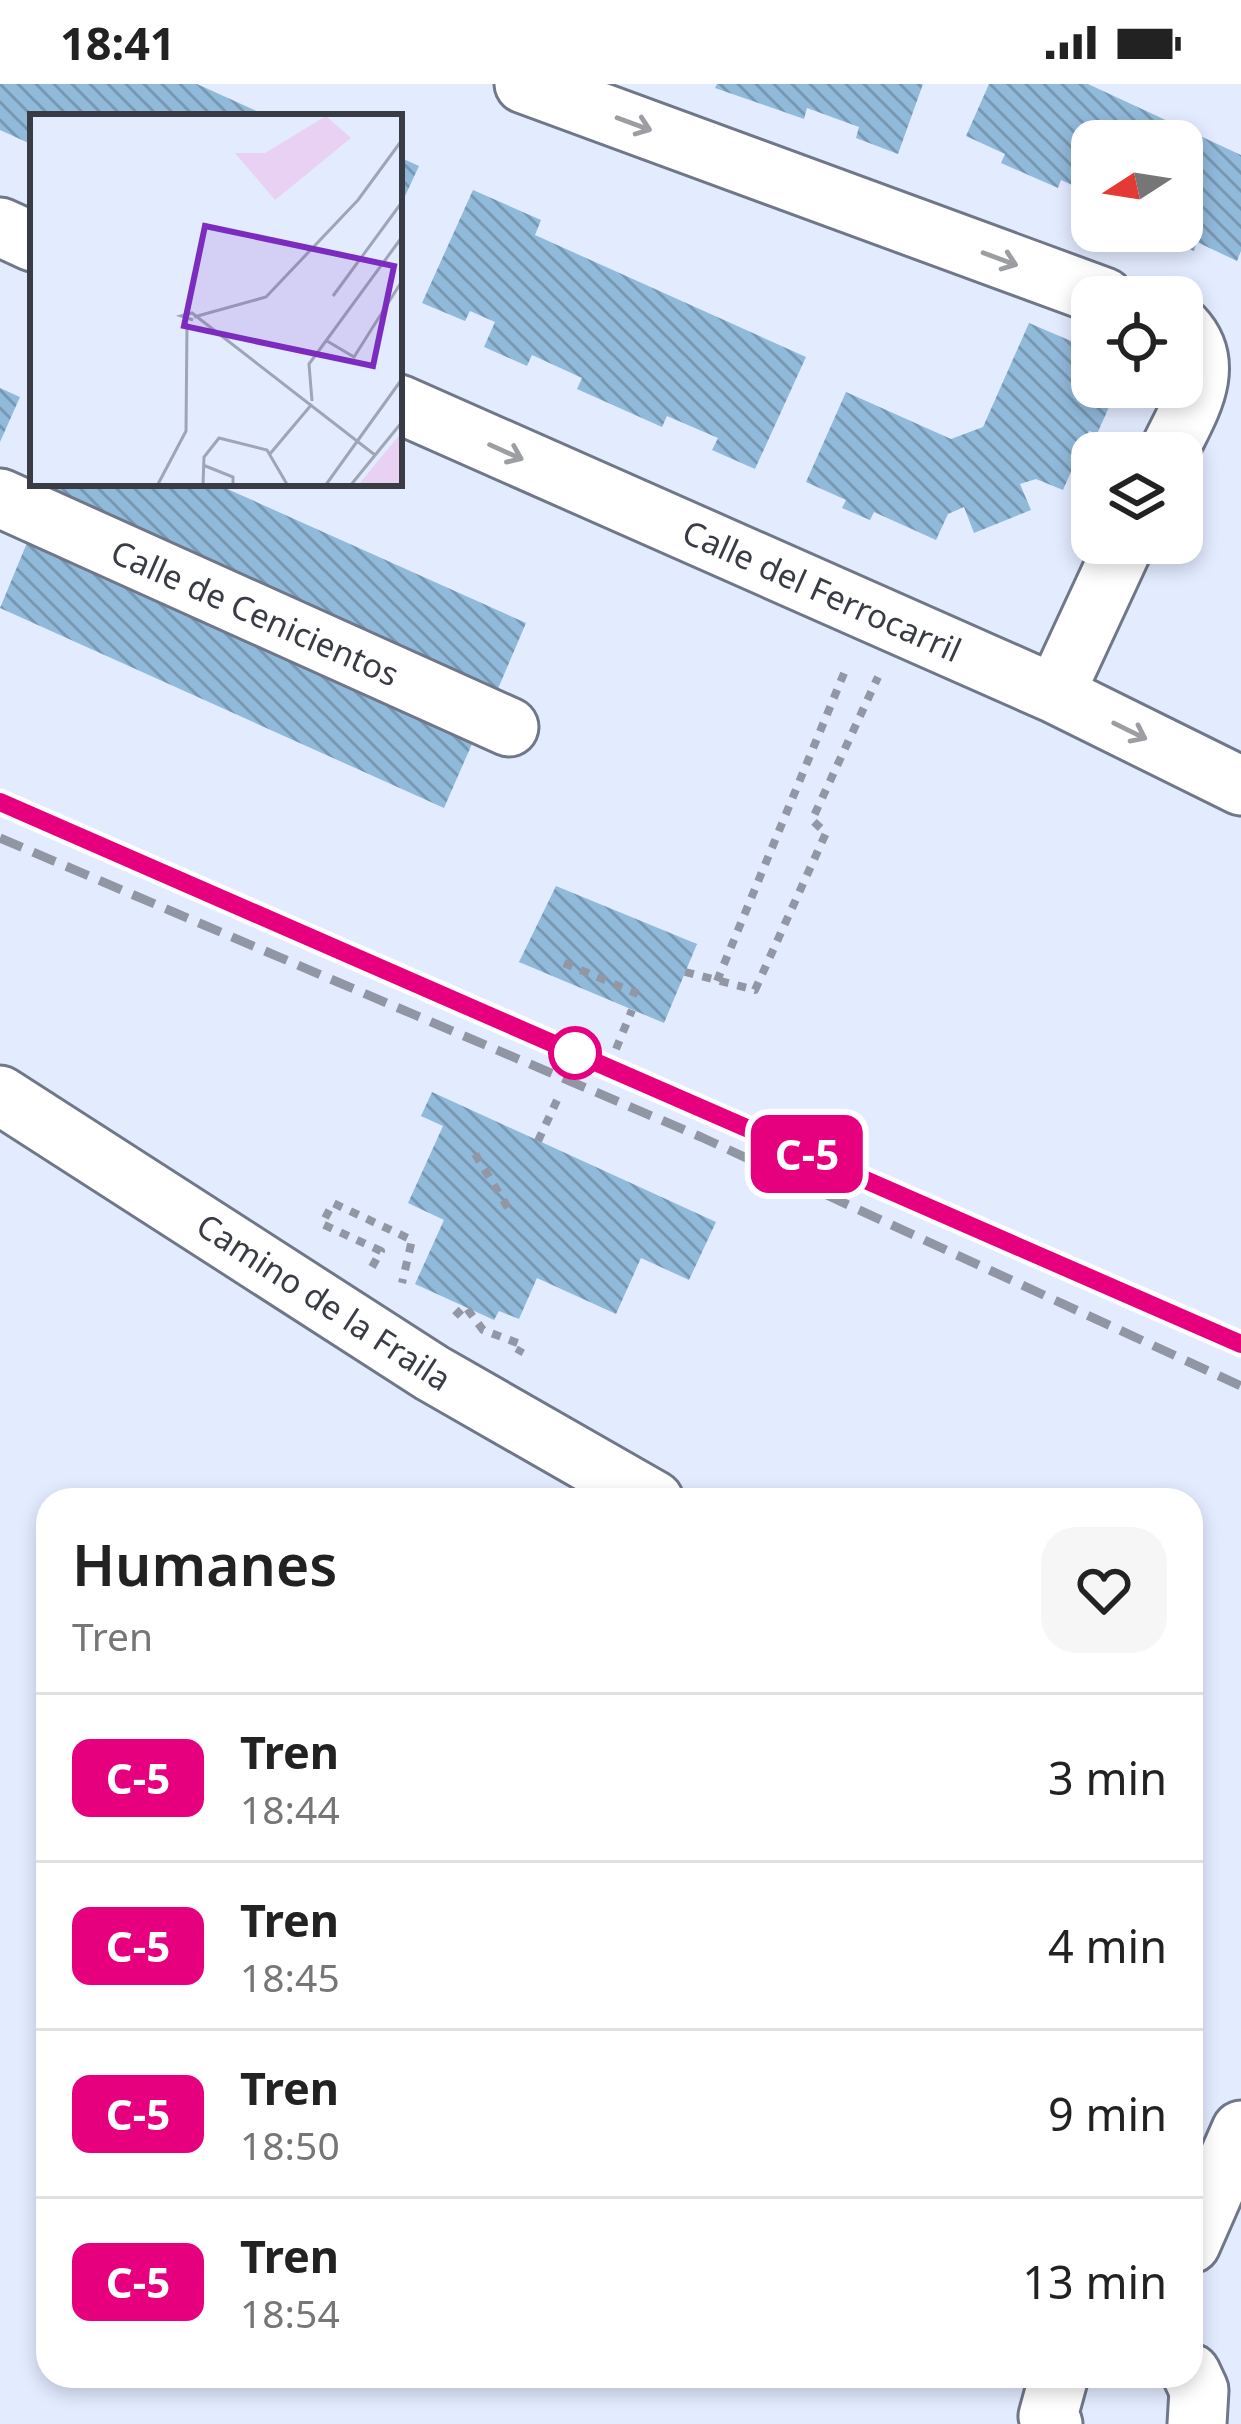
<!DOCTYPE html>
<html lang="es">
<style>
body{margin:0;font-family:"Noto Sans",sans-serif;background:#f6f6f6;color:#222;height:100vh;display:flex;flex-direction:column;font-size:45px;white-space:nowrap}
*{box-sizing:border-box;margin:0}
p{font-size:39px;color:#767676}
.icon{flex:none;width:66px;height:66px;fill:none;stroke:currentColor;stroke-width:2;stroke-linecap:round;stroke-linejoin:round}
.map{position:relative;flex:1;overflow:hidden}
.panel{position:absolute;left:36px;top:1404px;width:1167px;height:900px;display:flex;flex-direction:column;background:#fff;border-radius:36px;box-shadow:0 6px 18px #0003}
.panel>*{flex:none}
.badge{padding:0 24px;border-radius:18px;font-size:42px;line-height:78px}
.needle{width:78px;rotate:258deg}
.controls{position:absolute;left:1071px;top:36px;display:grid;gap:24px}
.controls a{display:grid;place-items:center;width:132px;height:132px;border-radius:24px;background:#fff;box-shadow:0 6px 18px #0003;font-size:60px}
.map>.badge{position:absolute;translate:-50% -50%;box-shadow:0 0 0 6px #fff}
.round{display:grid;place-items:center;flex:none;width:126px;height:126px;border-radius:36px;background:#f6f6f6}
.headline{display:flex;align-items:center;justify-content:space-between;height:204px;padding:0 36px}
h1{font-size:57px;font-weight:600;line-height:90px}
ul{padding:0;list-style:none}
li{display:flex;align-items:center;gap:36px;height:168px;padding:0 36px;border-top:3px solid #e0e0e0}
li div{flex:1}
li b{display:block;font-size:45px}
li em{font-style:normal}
li .badge{min-width:132px;font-weight:700;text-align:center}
.status{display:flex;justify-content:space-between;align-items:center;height:84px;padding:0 60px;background:#fff;direction:ltr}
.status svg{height:33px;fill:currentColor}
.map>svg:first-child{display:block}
.building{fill:url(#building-back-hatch)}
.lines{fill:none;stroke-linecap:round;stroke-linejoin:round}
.minor-casing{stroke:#707789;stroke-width:63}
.path{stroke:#9297a5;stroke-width:8;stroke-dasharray:9 9;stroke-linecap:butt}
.minor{stroke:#fff;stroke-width:57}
.rail{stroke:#9196a5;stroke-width:9;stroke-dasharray:24 12;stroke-linecap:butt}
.oneway{stroke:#9c9ea2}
.line-casing{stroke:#fff;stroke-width:27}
.line{stroke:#e6007e;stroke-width:18}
.stop-dot{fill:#fff;stroke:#e6007e;stroke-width:6}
.labels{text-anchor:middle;stroke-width:9;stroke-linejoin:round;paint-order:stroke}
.street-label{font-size:33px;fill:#393c44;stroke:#fff}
.inset-road{fill:none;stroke:#9fa5b4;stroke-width:3}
.view{fill:#7b2cbf;fill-opacity:0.15;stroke:#7b2cbf;stroke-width:6}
.inset-edge{fill:none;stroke:#393c44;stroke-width:6}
</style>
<div class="status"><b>18:41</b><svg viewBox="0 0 49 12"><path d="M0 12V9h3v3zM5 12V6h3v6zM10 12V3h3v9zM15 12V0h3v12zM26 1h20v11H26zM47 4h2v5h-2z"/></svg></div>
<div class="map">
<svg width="1241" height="2340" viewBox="0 0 1241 2340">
<defs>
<pattern id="building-back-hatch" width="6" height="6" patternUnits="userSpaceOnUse" patternTransform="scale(3)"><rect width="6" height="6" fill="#91b9da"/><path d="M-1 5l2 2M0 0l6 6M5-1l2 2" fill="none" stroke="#7798b2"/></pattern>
</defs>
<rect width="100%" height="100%" fill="#e3ebff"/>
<path class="building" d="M 0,0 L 197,0 L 270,33 L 33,33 L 33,61 L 0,46 Z
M 717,0 L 923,0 L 898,70 L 856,54 L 859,43 L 807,24 L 804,35 L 715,4 Z
M 989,0 L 1088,0 L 1241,71 L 1241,167 L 1237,177 L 1197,158 L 1194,167 L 1150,147 L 1182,147 L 1182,57 L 1092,57 L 1092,110 L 1061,96 L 1058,104 L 1001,79 L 1005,70 L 966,52 Z
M 399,73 L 419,82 L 399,125 Z
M 473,106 L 541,136 L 535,151 L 806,273 L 755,385 L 712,366 L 718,354 L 667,332 L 662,343 L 577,305 L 582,294 L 532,271 L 527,282 L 484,263 L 495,238 L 470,227 L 465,237 L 422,219 Z
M 1029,239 L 1092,266 L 1092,303 L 1108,303 L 1101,319 L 1109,323 L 1097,350 L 1089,347 L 1063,406 L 1036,395 L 1020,400 L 1031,426 L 974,449 L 964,423 L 948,430 L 936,456 L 874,428 L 870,436 L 842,424 L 846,416 L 806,398 L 846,308 L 951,355 L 983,343 Z
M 0,304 L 20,313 L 0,358 Z
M 57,399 L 214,399 L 526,539 L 497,607 L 53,407 Z
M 29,454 L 475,653 L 444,724 L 0,524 Z
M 556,802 L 697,860 L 664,939 L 519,878 Z
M 432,1008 L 716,1138 L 689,1196 L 641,1174 L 616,1230 L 537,1194 L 519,1235 L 499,1227 L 494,1236 L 415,1200 L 444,1136 L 408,1119 L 443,1042 L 421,1032 Z"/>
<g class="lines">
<defs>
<path id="minor" d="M 524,0 L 1104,213
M 0,143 L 33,158
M 399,320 L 1055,610 L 1241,702
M 1168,369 C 1187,328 1220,283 1182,243
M 0,414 L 509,643
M 1055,610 L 1125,459
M 0,1011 L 432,1289 L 654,1416
M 1191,2160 L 1241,2046
M 1191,2289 L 1199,2306 L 1197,2340
M 1053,2340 L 1048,2332 L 1059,2292"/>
</defs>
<use href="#minor" class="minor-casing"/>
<path class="path" d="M 564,879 L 638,910
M 685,888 L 755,906 L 826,749 L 812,736 L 878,593
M 717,897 L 847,582
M 616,965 L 632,926
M 538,1057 L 558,1014
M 475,1070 L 508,1124
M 372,1183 L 381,1167 L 322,1140 L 333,1119 L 412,1156 L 402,1199
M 455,1232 L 465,1222 L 483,1246 L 523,1261 L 518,1270"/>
<use href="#minor" class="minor"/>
<path class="rail" d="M 0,718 L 1241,1260
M 0,754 L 701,1053 L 1241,1302"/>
</g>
<defs><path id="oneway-shaft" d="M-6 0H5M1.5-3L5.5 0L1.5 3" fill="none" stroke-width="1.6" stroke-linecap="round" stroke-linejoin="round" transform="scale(3)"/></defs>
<g class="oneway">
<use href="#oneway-shaft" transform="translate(634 40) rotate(20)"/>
<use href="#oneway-shaft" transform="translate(1000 175) rotate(20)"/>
<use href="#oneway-shaft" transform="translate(506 368) rotate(24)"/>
<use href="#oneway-shaft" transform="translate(1130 647) rotate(26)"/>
</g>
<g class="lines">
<defs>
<path id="line" d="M 0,718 L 1241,1260"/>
</defs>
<use href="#line" class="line-casing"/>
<use href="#line" class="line"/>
</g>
<circle class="stop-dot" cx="575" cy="969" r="24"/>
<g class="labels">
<g class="street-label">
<text transform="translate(822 507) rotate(24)" y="12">Calle del Ferrocarril</text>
<text transform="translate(255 529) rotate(24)" y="12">Calle de Cenicientos</text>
<text transform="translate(324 1218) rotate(33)" y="12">Camino de la Fraila</text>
</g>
</g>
<g transform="translate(30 30)">
<rect width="372" height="372" fill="#e3ebff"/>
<path d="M 372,318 L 372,372 L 330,369 Z" fill="#e8d1f2"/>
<path d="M 296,2 L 321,24 L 245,86 L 205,39 L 235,39 Z" fill="#e8d1f2"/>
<path class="inset-road" d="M 303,182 L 372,88M 164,203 L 236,183 L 328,86 L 372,26M 163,206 L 151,202 L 162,199 L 345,341M 297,227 L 324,243 L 372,167M 282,287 L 279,250 L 372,123M 239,341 L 282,290M 173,351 L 203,363 L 203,372M 127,372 L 156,317 L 157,209M 173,372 L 174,343 L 189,324 L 237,336 L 258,372M 295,372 L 372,265M 320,372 L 372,308"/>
<path class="view" d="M 175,112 L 364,152 L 343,252 L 154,212 Z"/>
<rect width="372" height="372" class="inset-edge"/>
</g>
</svg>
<div class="controls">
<a><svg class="needle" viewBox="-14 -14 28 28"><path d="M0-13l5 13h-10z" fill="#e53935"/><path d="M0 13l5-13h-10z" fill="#767676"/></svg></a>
<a><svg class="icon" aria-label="locate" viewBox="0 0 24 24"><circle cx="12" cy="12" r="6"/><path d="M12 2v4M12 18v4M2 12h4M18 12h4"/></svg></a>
<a><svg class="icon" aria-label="layers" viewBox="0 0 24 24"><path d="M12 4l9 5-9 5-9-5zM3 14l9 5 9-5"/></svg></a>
</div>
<b class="badge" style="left:807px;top:1070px;background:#e6007e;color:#fff">C-5</b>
<section class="panel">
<div class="headline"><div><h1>Humanes</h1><p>Tren</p></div><a class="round"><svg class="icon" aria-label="heart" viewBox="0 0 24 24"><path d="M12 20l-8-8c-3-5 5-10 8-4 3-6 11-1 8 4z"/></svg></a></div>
<ul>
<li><span class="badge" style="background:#e6007e;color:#fff">C-5</span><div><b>Tren</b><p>18:44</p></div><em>3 min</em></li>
<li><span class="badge" style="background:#e6007e;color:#fff">C-5</span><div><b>Tren</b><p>18:45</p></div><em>4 min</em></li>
<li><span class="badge" style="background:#e6007e;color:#fff">C-5</span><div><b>Tren</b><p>18:50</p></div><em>9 min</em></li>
<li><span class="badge" style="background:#e6007e;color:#fff">C-5</span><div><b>Tren</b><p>18:54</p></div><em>13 min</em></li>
</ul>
</section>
</div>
